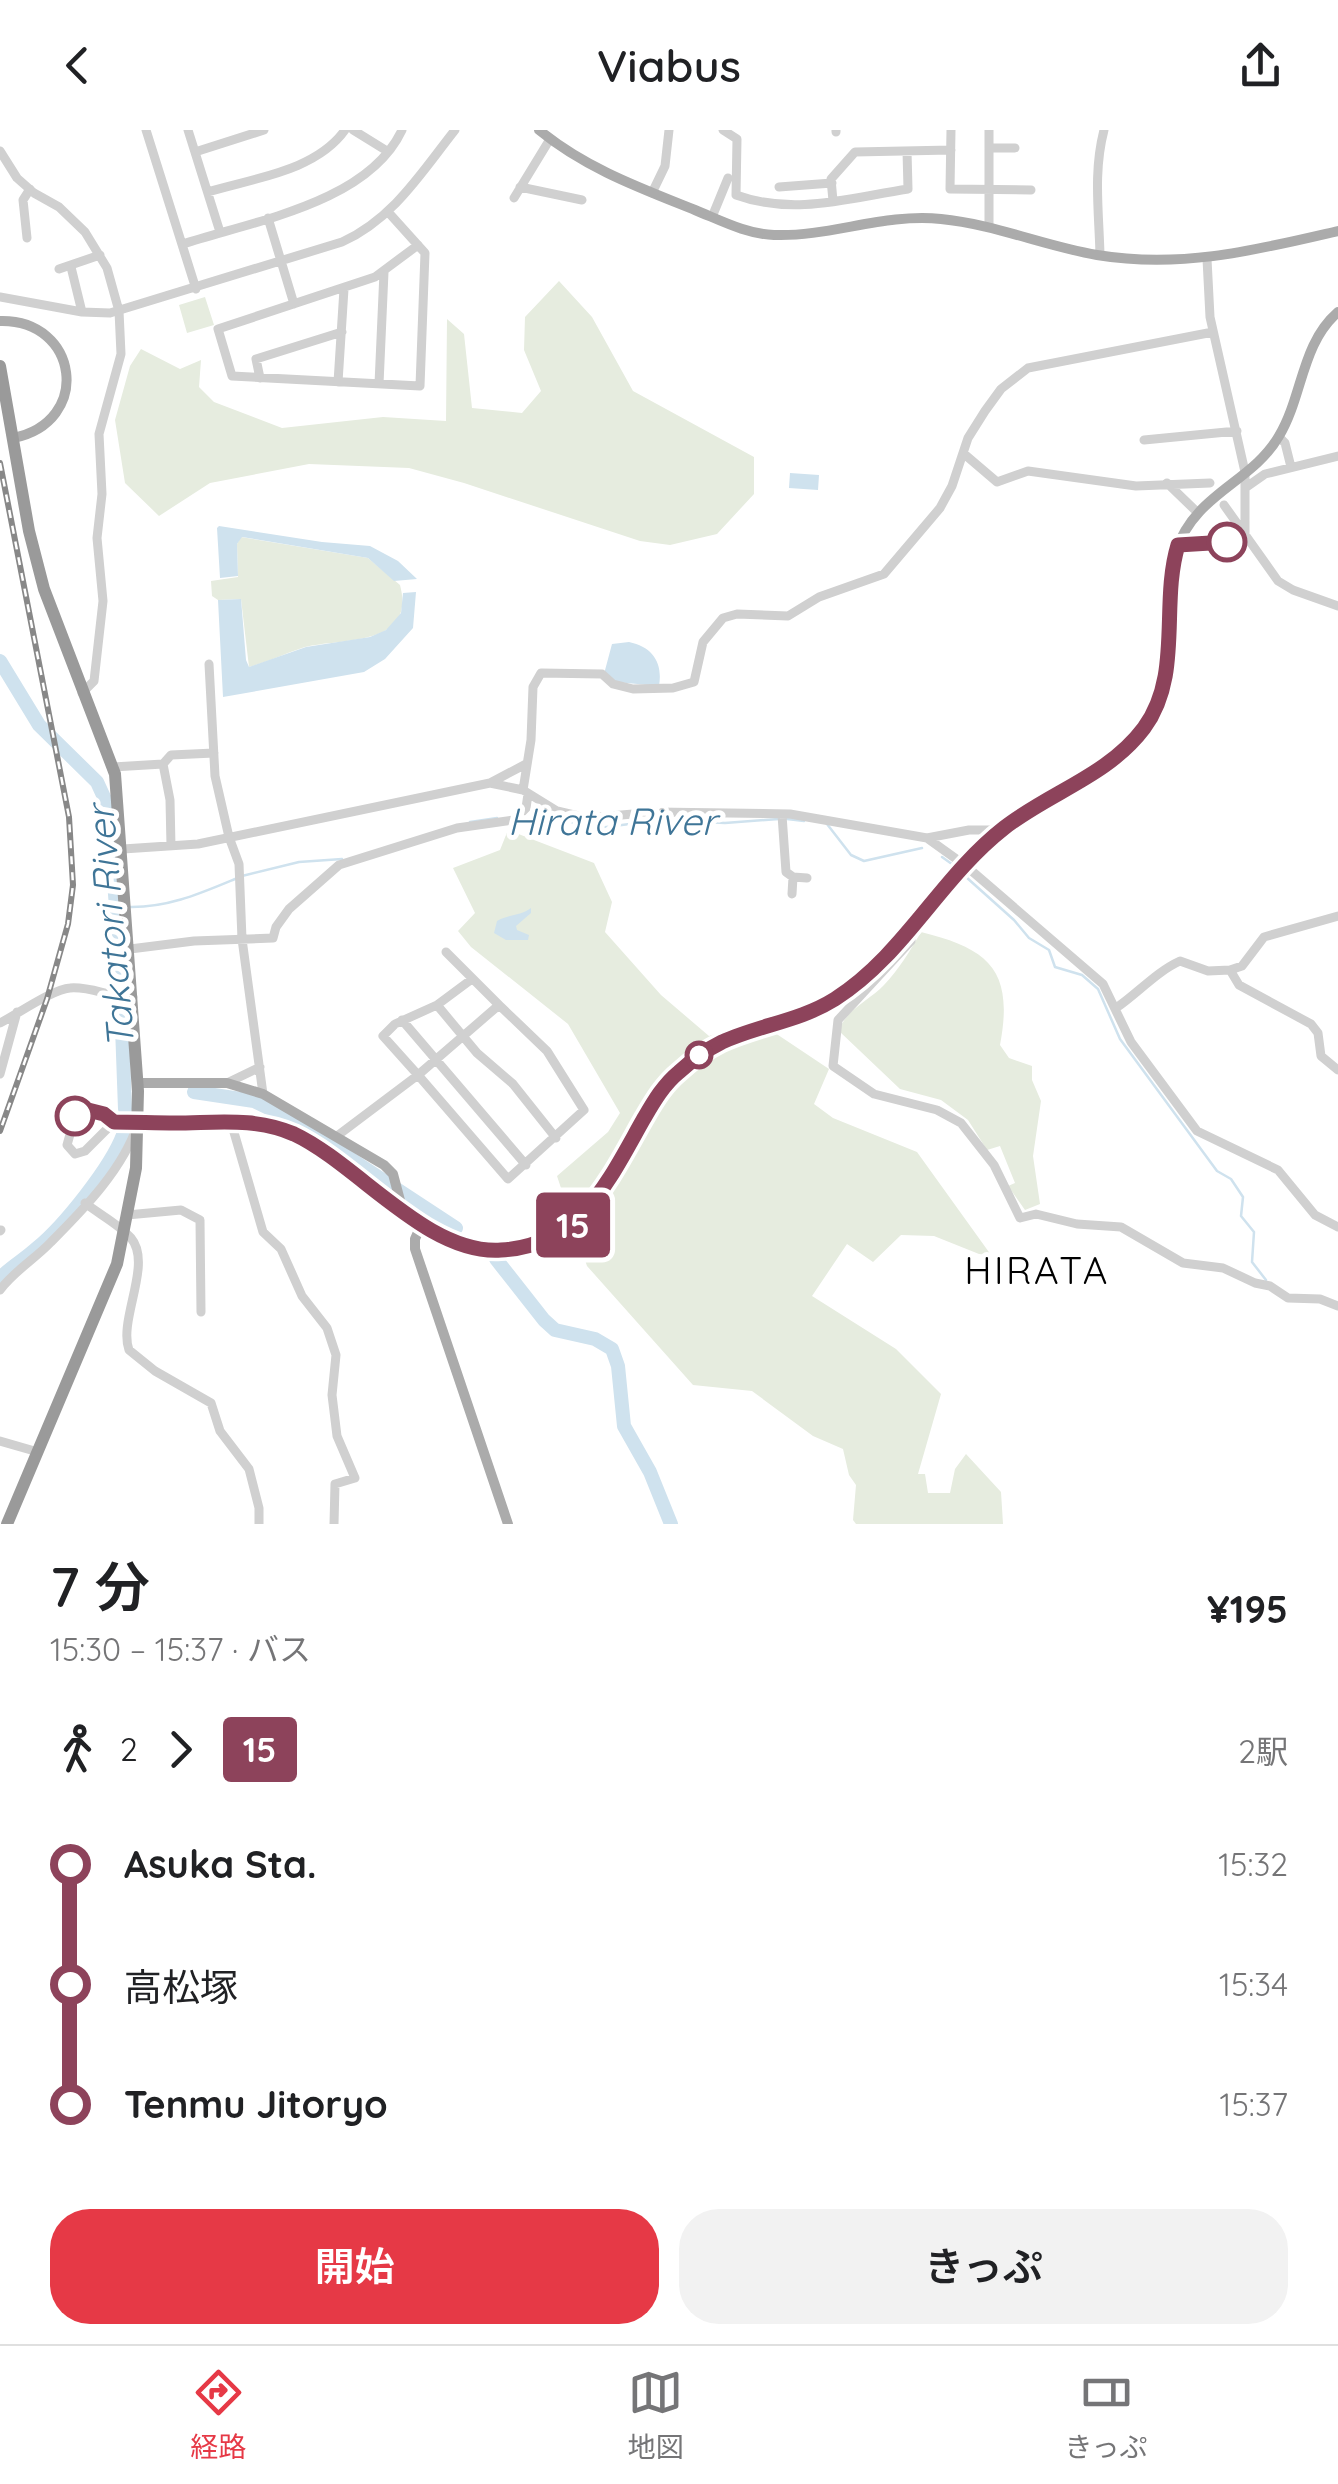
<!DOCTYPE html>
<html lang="ja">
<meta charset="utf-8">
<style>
body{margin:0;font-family:Quicksand,"Noto Sans JP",sans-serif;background:#f2f2f2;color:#202124;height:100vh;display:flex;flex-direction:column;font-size:38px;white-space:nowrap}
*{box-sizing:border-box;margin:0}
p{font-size:32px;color:#757577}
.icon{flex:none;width:55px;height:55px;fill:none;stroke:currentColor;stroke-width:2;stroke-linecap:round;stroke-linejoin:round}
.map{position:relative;height:1394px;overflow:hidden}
.side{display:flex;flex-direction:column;background:#fff;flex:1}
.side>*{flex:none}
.badge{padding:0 20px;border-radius:8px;font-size:35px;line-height:65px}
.map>.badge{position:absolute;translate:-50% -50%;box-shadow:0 0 0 5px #fff}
.legs{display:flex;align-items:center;gap:15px;height:110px;padding:0 50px;font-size:32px}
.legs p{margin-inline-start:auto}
.summary{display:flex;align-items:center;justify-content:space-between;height:170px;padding:0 50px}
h1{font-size:55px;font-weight:600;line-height:75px}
.button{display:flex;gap:20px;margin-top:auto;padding:20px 50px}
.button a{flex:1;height:115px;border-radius:40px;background:#e63946;color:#fff;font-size:40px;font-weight:600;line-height:115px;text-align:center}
.button a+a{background:#f2f2f2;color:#202124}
ul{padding:0 50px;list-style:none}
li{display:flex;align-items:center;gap:35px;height:120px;font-size:38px}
li i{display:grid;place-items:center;width:15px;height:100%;margin:0 12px;background:currentColor}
li i::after{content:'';width:25px;height:25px;margin:-12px;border:8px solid;border-radius:50%;background:#fff}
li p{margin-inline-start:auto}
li:first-child i{background:linear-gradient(#0000 50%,currentColor 0)}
li:last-child i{background:linear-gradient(currentColor 50%,#0000 0)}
header{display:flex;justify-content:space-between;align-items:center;height:130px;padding:0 50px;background:#fff;font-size:45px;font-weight:600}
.tabs{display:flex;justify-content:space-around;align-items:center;height:140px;border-top:2px solid #e0e0e0;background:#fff;font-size:28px;color:#757577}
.tabs a{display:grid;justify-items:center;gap:5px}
.tabs .on{color:#e63946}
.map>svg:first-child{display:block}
.green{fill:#e6ecdf}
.water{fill:#cfe2ee}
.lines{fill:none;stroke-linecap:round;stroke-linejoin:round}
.stream{stroke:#cfe2ee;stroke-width:2.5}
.river{stroke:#cfe2ee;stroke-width:14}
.minor{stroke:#d0d0d0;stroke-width:9}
.major{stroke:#ababab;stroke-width:10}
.highway{stroke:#9a9a9a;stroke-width:12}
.rail-casing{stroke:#888;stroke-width:6}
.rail{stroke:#fff;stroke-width:2.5;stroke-dasharray:8;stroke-linecap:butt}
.line-1-casing{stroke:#fff;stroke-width:22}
.line-1{stroke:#8d435b;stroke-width:15}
.stop-1-dot{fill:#fff;stroke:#8d435b;stroke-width:5}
.labels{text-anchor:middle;stroke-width:10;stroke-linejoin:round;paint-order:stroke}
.water-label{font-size:38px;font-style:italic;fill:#3f7597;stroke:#fff}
.neighbourhood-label{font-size:38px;letter-spacing:2.5px;fill:#000;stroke:#fff}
</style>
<header><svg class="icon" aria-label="back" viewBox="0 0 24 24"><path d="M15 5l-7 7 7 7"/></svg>Viabus<svg class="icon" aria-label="share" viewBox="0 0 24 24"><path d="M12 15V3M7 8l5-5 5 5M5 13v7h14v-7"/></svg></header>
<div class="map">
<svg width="1338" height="1394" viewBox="0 0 1338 1394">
<rect width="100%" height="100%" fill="#fff"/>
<path class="green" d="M 559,151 L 592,187 L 633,261 L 754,327 L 754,364 L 717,404 L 670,415 L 640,411 L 464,353 L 409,338 L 309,334 L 210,353 L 159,386 L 125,353 L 115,290 L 130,236 L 141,219 L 180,239 L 201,230 L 199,257 L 214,272 L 282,298 L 383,287 L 446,291 L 447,189 L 464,204 L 472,278 L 522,283 L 541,261 L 524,220 L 525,187 Z
M 205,167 L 214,195 L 187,203 L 179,175 Z
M 241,407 L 368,428 L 400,455 C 417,519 338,507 302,518 C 284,524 267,532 249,537 L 241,469 L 218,470 L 212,466 L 211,451 L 238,447 L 237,414 Z
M 508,700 L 594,733 L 612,772 L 605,802 L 661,865 L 709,906 L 757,891 L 829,939 L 814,974 L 833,988 L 917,1022 L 991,1125 L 979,1124 L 934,1106 L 901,1105 L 873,1132 L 847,1114 L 812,1166 L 896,1219 L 941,1264 L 918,1344 L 925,1344 L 928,1363 L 950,1363 L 955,1339 L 966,1324 L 1001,1362 L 1003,1394 L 856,1394 L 853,1390 L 856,1355 L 849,1345 L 843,1319 L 813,1306 L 752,1261 L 693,1255 L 587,1136 L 557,1046 L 608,1002 L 620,983 L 568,894 L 471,817 L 458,801 L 475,783 L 453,738 L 500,720 Z
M 921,802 C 990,819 1014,841 1000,915 L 1009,928 L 1032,936 L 1032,950 L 1041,971 L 1033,1026 L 1040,1074 L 1025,1080 L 1008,1056 L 1015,1053 L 1000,1016 L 987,1020 L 968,990 L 941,970 L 900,959 L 839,901 C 845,880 870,870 884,855 C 899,839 910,821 921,802 Z"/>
<path class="water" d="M 790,343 L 819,345 L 818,360 L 789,358 Z
M 219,396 L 322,412 L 370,416 L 398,431 L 417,449 L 394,451 L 368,428 L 242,407 L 237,414 L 238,446 L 220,448 L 217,398 Z
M 416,462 L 413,498 L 385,529 L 364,542 L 223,567 L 218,470 L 241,469 L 246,530 L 249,537 L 306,517 L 370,507 L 386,500 L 401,483 L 403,463 Z
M 629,512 C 653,517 663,533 659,556 L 616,552 L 604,544 L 612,514 Z
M 531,778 L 531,783 L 516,796 L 517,800 L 529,805 L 528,810 L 506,810 L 494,803 L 497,791 C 509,784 521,786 531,778 Z"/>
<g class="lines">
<path class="stream" d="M 524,687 L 553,688 L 599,698 L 660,690 L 725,693 L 779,689
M 787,689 L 804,691
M 470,692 L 497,688
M 827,694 L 851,725 L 864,731 L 922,718
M 942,727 L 956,737
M 242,746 L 299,732 L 342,729
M 966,747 L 1014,790 L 1029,808 L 1049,820 L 1055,837 L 1082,845 L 1098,859 L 1120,909 L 1217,1041 L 1231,1049 L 1243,1067 L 1241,1086 L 1254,1102 L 1252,1132 L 1266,1150
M 128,777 C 167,778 199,764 235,749"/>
<path class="river" d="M 0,531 L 39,595 L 97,652 L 108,676 L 119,815 L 125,979
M 194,962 L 254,971 L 287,987 L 456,1098
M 496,1129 L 544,1190 L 555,1200 L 595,1209 L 612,1219 L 618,1236 L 624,1296 L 650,1342 L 671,1394
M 0,1148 C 11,1137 25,1129 37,1118 C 64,1096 111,1037 123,1005"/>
<path class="minor" d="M 146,0 L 196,159
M 188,0 L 220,102
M 353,0 L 387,21
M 723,0 L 737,9 L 736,65 C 794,86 849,68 908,59 L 907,21
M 836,0 L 836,2
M 951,0 L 950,59 L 1031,60
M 989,18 L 1015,18
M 0,21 L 17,48 L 34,63 L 59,77 L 85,102 L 107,138 L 119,181 L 121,224 L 99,304 L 102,364 L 97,408 L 103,471 L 94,551 L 82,563
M 195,22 L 264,0
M 520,57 L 582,70
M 779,57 L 832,53
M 208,62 C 254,48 316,41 345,0
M 652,63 L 665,36 L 669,0
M 514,68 L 550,9
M 833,71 L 831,49 L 855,22 L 951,20
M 389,83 L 425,123 L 420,256 L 232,246 L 218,199 L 375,147 L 418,115
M 712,87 L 728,48
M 268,88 L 294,174
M 989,97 L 989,0
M 27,108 L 23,70 L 30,59
M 183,114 C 253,91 368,73 402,0
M 1100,125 C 1099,82 1093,42 1104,0
M 71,137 L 82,182
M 59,139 L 100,125
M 0,167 L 82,182 L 110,183 L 342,112 C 393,89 421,43 455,0
M 260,248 L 256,229 L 342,202
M 338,252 L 344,159
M 379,254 L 384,142
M 1279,307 L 1285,313 L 1291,337
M 1144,310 L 1237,301
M 963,323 L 997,352 L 1028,341 L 1136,356 L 1210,353
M 1167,353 L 1197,382
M 1245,358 L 1265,344 L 1338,326
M 1224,375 L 1278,451 L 1293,460 L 1338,476
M 1178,415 L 1231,412 L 1245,405 L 1245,342 L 1210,187 L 1207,129
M 209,534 L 215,646 L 229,707 L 239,734 L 242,809 L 263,964
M 113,637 L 163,634
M 490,653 L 526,634
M 523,660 L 531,610 L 533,557 L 541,543 L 602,544 L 613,554 L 633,559 L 673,558 L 694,552 L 703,512 L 723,488 L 737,484 L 788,486 L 819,467 L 884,444 L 940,378 L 952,356 L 968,308 L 985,281 L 1001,259 L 1028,238 L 1213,202
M 782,685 L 786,742 L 793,747 L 807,748
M 927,708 L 966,736 L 1103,854 L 1131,912 L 1197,1001 L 1278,1040 L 1315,1085 L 1338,1097
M 171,716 L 170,670 L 163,634 L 171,625 L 214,623
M 123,719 L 198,714 L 490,653 L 523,660 L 557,681 L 587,688 L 656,682 L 790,684 L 927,708 L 969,700 L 1001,700
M 792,764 L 793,747
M 912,800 L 911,811 L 838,890 L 833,936 L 874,964 L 937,980 L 961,993 L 994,1035 L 1020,1088 L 1036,1084 L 1077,1094 L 1121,1097 L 1183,1133 L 1223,1138 L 1255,1153 L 1270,1156 L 1288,1168 L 1320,1169 L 1338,1176
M 130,819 L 194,811 L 273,808 L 276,797 L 289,779 L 339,735 L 457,698 L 514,690 L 526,678 L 528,664
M 446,822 L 499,875
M 1230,840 L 1239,855 L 1311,894 L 1318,903 L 1321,926 L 1338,940
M 437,875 L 477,923 L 513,954 L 556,1008
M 1116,878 C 1138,863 1156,842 1180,831 L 1208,841 L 1230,840 L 1242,836 L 1264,807 L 1338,786
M 402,890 L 526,1035
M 0,893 C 16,885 53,859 70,858 C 91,856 111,868 133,867
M 0,944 L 17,882
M 227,953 L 260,937
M 231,992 L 263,1102 L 281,1119 L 302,1166 L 327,1198 L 336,1225 L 332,1265 L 337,1306 L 355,1348 L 335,1354 L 334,1394
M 337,1006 L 418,945 L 499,875 L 547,921 L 584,980 L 508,1049 L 418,945 L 383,906 L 395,894 L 437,875 L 472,849
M 85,1073 C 99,1084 120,1095 131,1108 C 153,1134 118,1190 129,1220 L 155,1241 L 211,1273 L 220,1301 L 249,1339 L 259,1378 L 259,1394
M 127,1085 L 181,1080 L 200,1090 L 201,1182
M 0,1101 L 1,1100
M 0,1160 C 14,1141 35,1129 51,1112 C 84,1079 124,1038 138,993 L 114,992 L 89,980 L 76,983 L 67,1015 L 75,1024 L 85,1021 L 114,992
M 0,1311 L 38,1322"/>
<path class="major" d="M 539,0 C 585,38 640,58 695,80 C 720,90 746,104 774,105 C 830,107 884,83 941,89 C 994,94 1044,116 1097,125 C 1182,139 1256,120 1338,101
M 0,191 C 79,189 93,292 13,308
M 138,953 L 227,953 L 263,964 L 384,1035 L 393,1044 L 402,1078
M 138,993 C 189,994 245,983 293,1004 C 358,1033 427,1126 502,1120 C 579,1115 609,1052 642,993 C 652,975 662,957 677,943 C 725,901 781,902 833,870 C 904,827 940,749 1004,698 C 1050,662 1109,647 1144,598 C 1183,545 1158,479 1176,421 C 1195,363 1252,353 1279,306 C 1303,266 1301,214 1338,182
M 422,1093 L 415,1109 L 415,1119 L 508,1394"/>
<path class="highway" d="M 0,236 L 29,401 L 44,459 L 115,644 L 138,961 L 136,1038 L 117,1134 L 7,1394"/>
<defs>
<path id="rail" d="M 0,333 L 69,687 L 73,755 L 68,794 L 47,869 L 0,1001"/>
</defs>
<use href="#rail" class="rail-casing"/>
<use href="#rail" class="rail"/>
</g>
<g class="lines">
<defs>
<path id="line-1" d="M 75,986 L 84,979 L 104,984 L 114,992 C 135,992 155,993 175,993 C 216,993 255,987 294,1004 C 358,1034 427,1125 501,1120 C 580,1116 609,1050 643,990 C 653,973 663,955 679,942 C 692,930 706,920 722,912 C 759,895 800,891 835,869 C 904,825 940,748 1004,698 C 1050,662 1108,646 1144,598 C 1183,545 1160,474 1178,415 L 1227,412"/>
</defs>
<use href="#line-1" class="line-1-casing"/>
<use href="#line-1" class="line-1"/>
</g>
<g class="stop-1-dot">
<circle cx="1227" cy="412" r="18"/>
<circle cx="699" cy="925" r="12"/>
<circle cx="75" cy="986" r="18"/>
</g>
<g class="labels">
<g class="water-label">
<text x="612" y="705">Hirata River</text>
<text transform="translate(111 797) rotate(-95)" y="13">Takatori River</text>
</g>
<g class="neighbourhood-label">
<text x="1037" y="1154">HIRATA</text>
</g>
</g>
</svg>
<b class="badge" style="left:573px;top:1095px;background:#8d435b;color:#fff">15</b>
</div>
<section class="side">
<div class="summary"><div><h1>7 分</h1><p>15:30 – 15:37 · バス</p></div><b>¥195</b></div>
<div class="legs"><svg class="icon" aria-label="walk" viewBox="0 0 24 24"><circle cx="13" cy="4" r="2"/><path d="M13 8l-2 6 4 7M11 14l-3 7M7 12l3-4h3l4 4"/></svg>2<svg class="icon" aria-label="forward" viewBox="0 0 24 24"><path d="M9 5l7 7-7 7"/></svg><b class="badge" style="background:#8d435b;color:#fff">15</b><p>2駅</p></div>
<ul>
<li><i style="color:#8d435b"></i><b>Asuka Sta.</b><p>15:32</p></li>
<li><i style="color:#8d435b"></i><span>高松塚</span><p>15:34</p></li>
<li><i style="color:#8d435b"></i><b>Tenmu Jitoryo</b><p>15:37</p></li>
</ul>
<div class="button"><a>開始</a><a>きっぷ</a></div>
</section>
<nav class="tabs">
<a class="on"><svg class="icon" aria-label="directions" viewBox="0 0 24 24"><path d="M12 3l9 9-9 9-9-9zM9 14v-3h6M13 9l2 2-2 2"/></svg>経路</a>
<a><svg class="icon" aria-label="map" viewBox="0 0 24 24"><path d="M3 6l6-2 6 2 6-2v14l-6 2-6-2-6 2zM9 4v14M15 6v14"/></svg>地図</a>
<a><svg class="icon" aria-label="tickets" viewBox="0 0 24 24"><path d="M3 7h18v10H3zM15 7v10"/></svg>きっぷ</a>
</nav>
